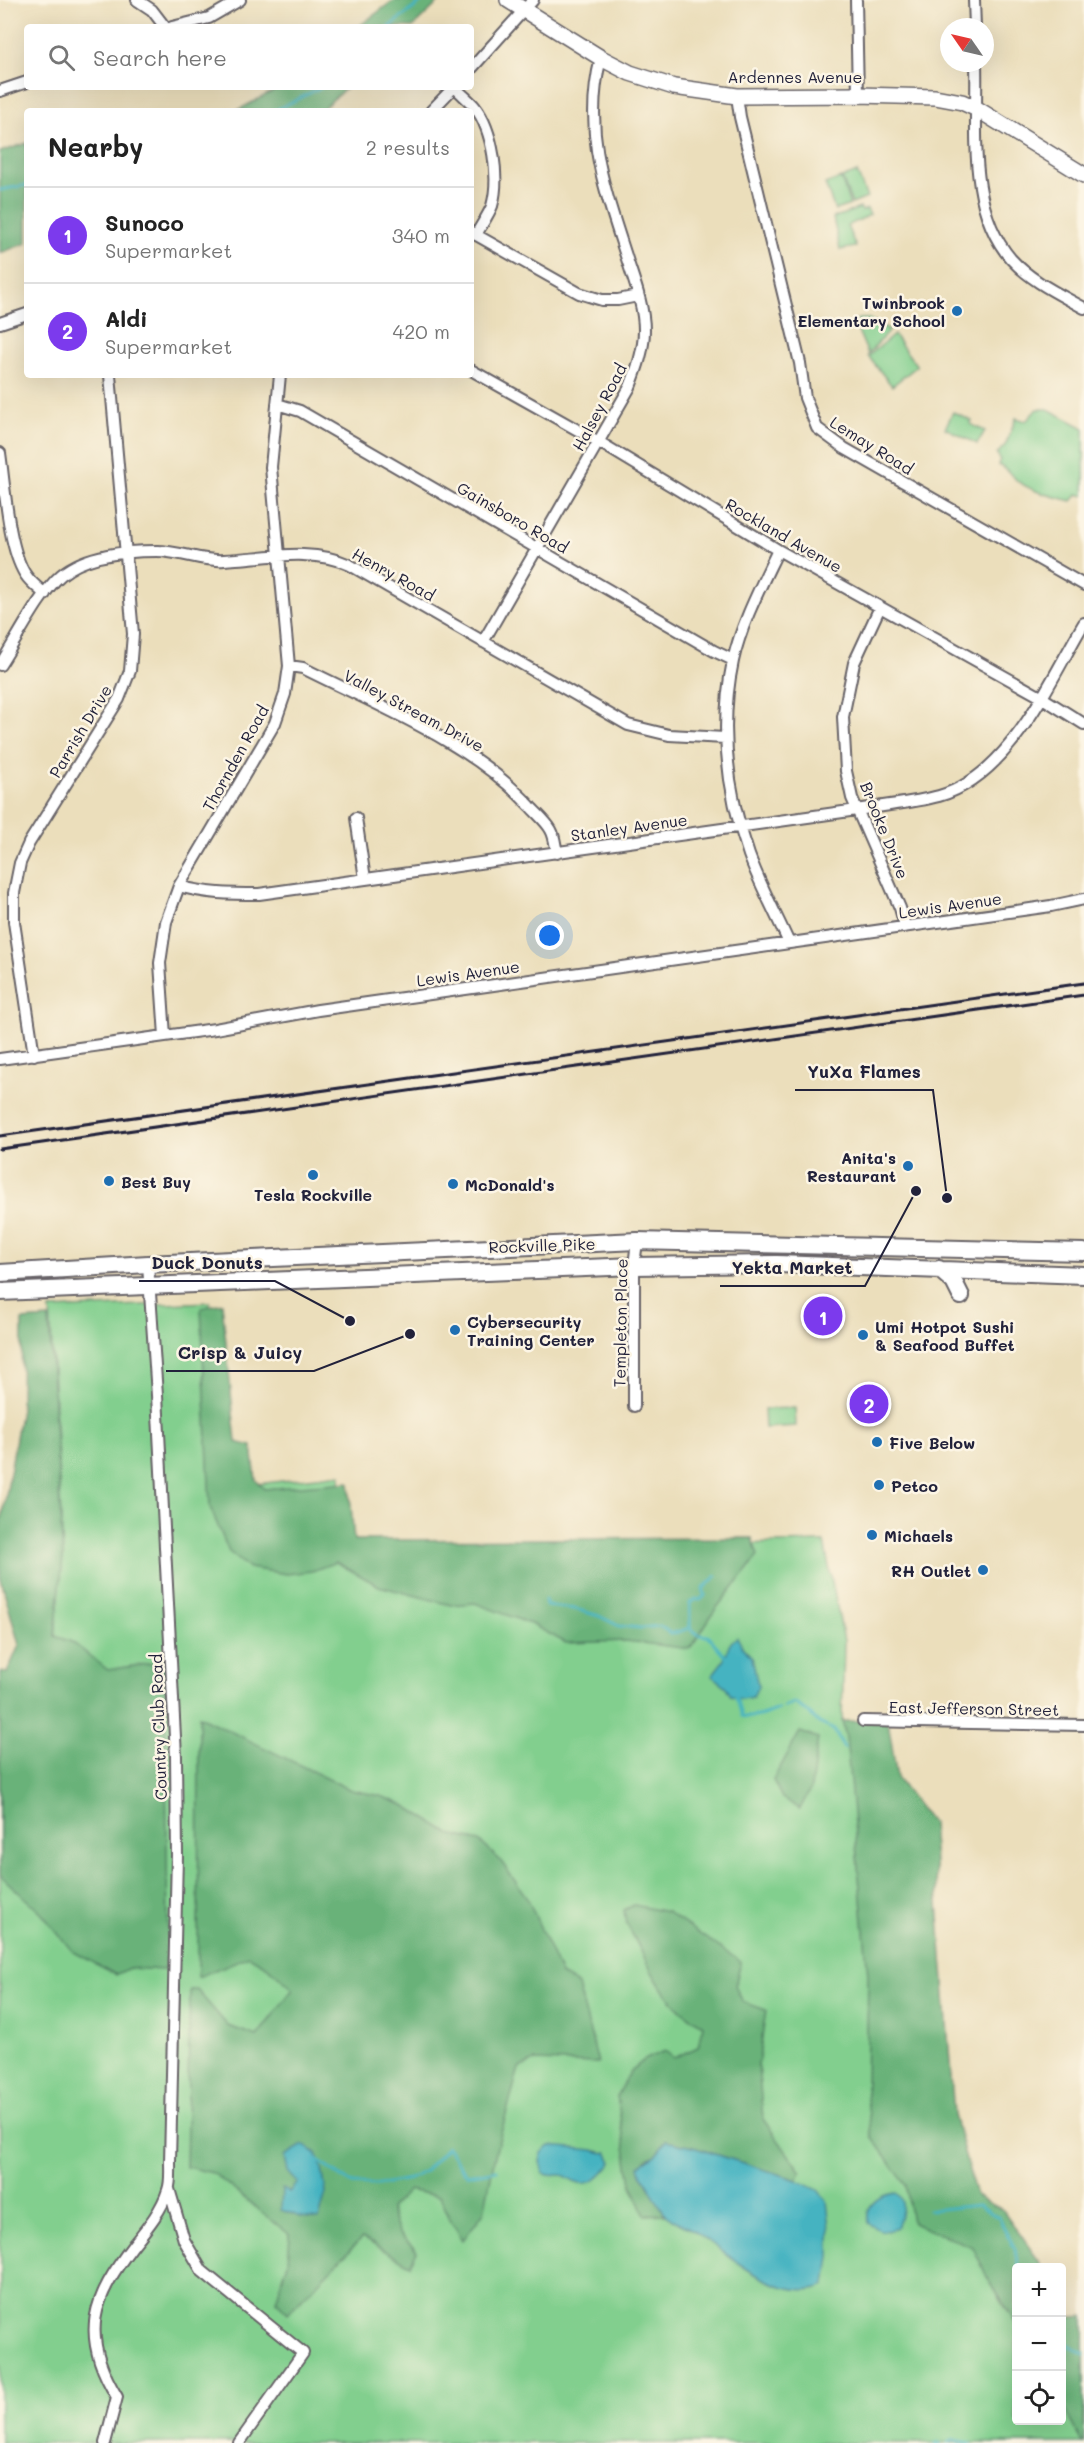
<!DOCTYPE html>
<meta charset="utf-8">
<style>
body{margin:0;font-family:Mali,sans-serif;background:#f2f2f2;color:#222}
.controls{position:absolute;right:18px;bottom:18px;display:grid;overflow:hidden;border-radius:6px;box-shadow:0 6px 24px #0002}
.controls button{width:54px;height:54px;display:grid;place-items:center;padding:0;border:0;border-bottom:2px solid #e0e0e0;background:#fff;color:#222;font:30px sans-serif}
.compass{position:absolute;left:940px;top:18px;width:54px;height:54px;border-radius:50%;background:#fff;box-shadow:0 6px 24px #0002;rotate:304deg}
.you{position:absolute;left:550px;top:936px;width:21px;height:21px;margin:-15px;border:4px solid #fff;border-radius:50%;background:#1a73e8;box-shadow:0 0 0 9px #1a73e833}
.badge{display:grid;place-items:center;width:39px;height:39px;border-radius:50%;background:#7c3aed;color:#fff;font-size:20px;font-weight:700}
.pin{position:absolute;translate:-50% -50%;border:3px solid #fff;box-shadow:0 2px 6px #0006}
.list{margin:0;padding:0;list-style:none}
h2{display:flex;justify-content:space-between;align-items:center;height:78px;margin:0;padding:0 24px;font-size:26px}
h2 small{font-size:20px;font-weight:400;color:#767676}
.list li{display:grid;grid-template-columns:39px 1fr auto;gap:18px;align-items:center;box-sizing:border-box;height:96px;padding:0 24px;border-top:2px solid #e0e0e0}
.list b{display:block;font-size:22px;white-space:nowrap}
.list p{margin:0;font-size:20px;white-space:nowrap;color:#767676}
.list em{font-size:20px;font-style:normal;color:#767676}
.icon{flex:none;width:33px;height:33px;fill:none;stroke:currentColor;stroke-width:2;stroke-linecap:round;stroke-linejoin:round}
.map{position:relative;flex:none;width:1084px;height:2443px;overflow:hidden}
.search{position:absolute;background:#fff;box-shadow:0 6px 24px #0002;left:24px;top:24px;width:450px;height:66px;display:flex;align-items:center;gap:15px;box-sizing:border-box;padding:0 21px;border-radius:6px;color:#767676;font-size:22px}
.panel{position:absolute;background:#fff;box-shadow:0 6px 24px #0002;left:24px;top:108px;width:450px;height:270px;border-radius:6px}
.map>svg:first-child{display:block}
</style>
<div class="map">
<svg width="1084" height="2443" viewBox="0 0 1084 2443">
<rect width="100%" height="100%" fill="#fcf5e5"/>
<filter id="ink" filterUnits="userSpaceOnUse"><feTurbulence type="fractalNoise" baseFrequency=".0167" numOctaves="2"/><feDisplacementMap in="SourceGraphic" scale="12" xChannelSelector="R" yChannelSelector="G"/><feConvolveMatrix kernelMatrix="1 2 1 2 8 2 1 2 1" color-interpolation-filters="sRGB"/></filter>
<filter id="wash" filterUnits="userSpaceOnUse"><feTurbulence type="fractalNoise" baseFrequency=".008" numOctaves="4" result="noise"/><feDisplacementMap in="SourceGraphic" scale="24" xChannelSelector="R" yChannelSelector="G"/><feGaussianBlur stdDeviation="1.35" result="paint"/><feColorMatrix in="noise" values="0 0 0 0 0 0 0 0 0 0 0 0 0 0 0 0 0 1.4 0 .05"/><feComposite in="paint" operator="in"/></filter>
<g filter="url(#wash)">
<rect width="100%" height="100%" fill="#ebdebb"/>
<path fill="#82cf8e" stroke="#527864" stroke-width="1.5" d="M857 172 867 198 852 204 842 178Z
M841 178 850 205 835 210 825 184Z
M860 208 862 211 867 209 870 215 847 226 856 247 840 250 833 218Z
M858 319H869L890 330 868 354 855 324Z
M894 335 917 366 892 386 868 356Z
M1037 409H1048L1084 428V496L1078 494 1072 501C1052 496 1029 492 1013 477 1007 471 1007 468 998 465L1000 459 997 454 1006 444 1016 418 1026 421Z
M953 412 972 421 970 424 985 431 977 444 945 428Z
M210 1302 230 1449 240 1486 341 1474 333 1544 474 1550 824 1542 844 1641 842 1721 987 2277 1016 2324V2420H1062V2397L1084 2443H0V1746L55 1636 63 1556 50 1309Z
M795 1408 796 1426 765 1428 764 1409Z"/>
<path fill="#69b279" stroke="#466a5a" stroke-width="1.5" d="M394 0H441L413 27H358Z
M281 87H347L320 111H236Z
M27 143V243L0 253V152Z
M222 1303 236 1442 252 1446 256 1480 264 1489 349 1482 354 1540 752 1538 758 1556 715 1610 690 1649 626 1641 566 1643 533 1625 475 1603 451 1605 379 1586 336 1562 312 1571 287 1574 249 1568 229 1552 210 1507 201 1308Z
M49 1318 63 1557 55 1636 72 1642 108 1670 165 1661 168 1950 164 1970 129 1968 116 1975 72 1951 41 1913 0 1875V1672L7 1673 19 1645 0 1576V1530L21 1409 22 1320Z
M199 1716 351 1790 381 1796 406 1806 450 1834 479 1841 500 1860 528 1899 561 1975 578 1985 598 2063 535 2061 519 2068 496 2151 484 2212 463 2240 451 2221 440 2197 409 2190 390 2209 399 2233 417 2251 410 2265 362 2238 288 2313 276 2301 288 2262 290 2235 213 2173 186 2167 190 1990H197L228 2026 257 2036 293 1989 268 1967 249 1956 198 1977Z
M842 1721H888L897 1778 932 1823 954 2115 976 2196 1003 2210 1039 2261 1041 2267 1016 2268V2324L987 2277 973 2247 912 2223 906 2185 871 2136 866 2088 868 1975 846 1737Z
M800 1732 818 1738 811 1788 800 1809 782 1798 773 1780Z
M634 1905 667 1912 741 1962 735 1986 743 2002 766 2010 758 2065 763 2119 801 2172 797 2180 696 2148 666 2141 655 2155 646 2160 641 2173 665 2214 645 2215 631 2184 617 2097 630 2072 644 2060 665 2051 674 2058 698 2047 703 2025C659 2002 650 1964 626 1923L624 1910Z
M1084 2316V2443H1082L1062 2405V2318Z"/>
<path fill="#45b3c1" stroke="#346a7e" stroke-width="1.5" d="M737 1637 743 1648 752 1657 758 1686 753 1697 741 1699 731 1696 726 1687 712 1676C716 1669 721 1665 724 1659 729 1649 727 1644 737 1637Z
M666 2141 696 2148 797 2180 818 2190 827 2201 830 2229V2256L826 2285C780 2305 731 2256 696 2232 687 2226 671 2221 665 2213 655 2201 650 2185 641 2173L639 2166 655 2155Z
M303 2145 316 2153 322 2169 326 2192 319 2219 301 2217 281 2210 282 2189 289 2192 298 2183 288 2172 285 2156Z
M550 2146 593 2150 604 2153 607 2152 612 2162C602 2174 592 2189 574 2181 569 2179 566 2175 561 2175 553 2175 550 2177 543 2173L540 2161 542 2153Z
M896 2193C908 2202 900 2216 897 2228 886 2233 878 2231 868 2223 865 2204 879 2195 896 2193Z"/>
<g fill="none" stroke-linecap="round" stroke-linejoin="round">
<path stroke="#45b3c1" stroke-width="3" d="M389 27 424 0
M274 111 322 87
M0 190 27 185
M716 1576 703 1589 705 1595 700 1600 695 1599 690 1603V1628L699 1635 708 1636 727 1658
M545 1600 546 1606 575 1609 599 1616 619 1626 641 1628 660 1626 671 1634 690 1628
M735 1693 742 1716C755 1719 766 1714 778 1709
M784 1707 794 1703 809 1713 819 1723 834 1730 844 1748
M318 2161 353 2184 377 2185 410 2179 425 2171 447 2147 467 2175 497 2170
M929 2210 979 2205 999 2218 1015 2249 1018 2268
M1062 2341 1084 2354
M936 2443H940
M948 2443 954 2440 971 2443"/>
</g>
</g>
<g filter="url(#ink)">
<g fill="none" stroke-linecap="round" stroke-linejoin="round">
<g stroke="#686468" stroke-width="14">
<path id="street" d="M137 0 152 10 165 27
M856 0 858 95
M974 0 975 27
M172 27 209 18 240 0
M976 63C978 127 966 207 1011 259 1031 281 1059 294 1084 308
M471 69 533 0
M455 87C461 94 469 100 475 107 493 131 500 178 492 206 488 216 481 225 476 235
M0 91 27 82
M737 96 740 117 800 363 805 398 817 428 844 448 1084 585
M431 111 454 87
M471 232 579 293 602 300H618L638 296
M0 323 27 314
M471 370 599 442 778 550 1041 697 1084 724
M277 404 300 411 714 651 733 660
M0 453C5 487 8 547 25 574 30 582 38 588 45 594
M778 550C762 584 741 624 733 661 719 727 727 792 749 855 760 885 776 914 789 943
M880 607 854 663 843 717 846 771 852 798 900 908 905 926
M483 642 630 387C637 369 644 350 644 330 644 306 634 281 627 259 605 190 582 131 601 58
M0 665C17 639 39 594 61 575 86 554 126 551 157 551 180 551 202 562 224 560 266 558 311 547 350 565L628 725 669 735 725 738
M289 666 303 668C380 707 471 742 530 806 537 814 546 821 551 830 555 837 555 845 557 853
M356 818 365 879
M179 886C206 894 231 894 259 894L857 810C884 805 913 803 939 796 1010 776 1049 682 1084 623
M165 1036 160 963 166 922 179 886 275 723 285 694 289 666 271 467 280 375
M34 1055 14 922V893L20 863 29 843 119 699 130 671 133 634 110 375
M0 1059 215 1029 318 1010 1051 906 1084 899
M634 1406V1266L637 1241
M863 1721 1084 1725
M169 2189 184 2240 202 2271 303 2353 239 2443
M105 2443 117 2397C79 2335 92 2299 134 2244 147 2228 162 2210 168 2190 171 2182 170 2171 170 2162L177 1855 176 1756 157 1395 148 1264"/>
</g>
<g stroke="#686468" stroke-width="18">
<path id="secondary" d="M508 0 601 58 630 73 674 87 737 96 858 95 935 97 962 102 977 109 1084 175"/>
</g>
<g stroke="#686468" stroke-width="20">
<path id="primary" d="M939 1269 954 1282 961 1296
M0 1273 148 1264 637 1241 1084 1252
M0 1292 634 1266 777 1264 1084 1275"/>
</g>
<use href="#street" stroke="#fff" stroke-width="10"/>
<use href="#secondary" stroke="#fff" stroke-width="15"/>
<use href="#primary" stroke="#fff" stroke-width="16"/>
<path stroke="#22223b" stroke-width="3" d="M0 1136 1084 983
M0 1149 1084 995"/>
</g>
</g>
<g fill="#1f6fb2" stroke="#fcf5e5" stroke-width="2">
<circle cx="957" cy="311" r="6"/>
<circle cx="908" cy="1166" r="6"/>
<circle cx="313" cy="1175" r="6"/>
<circle cx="109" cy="1181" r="6"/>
<circle cx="453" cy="1184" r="6"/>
<circle cx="455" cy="1330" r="6"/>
<circle cx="863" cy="1335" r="6"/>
<circle cx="877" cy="1442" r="6"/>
<circle cx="879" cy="1485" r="6"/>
<circle cx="872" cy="1535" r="6"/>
<circle cx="983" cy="1570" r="6"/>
</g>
<g text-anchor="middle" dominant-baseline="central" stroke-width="5" stroke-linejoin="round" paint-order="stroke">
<g font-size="16" fill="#22223b" stroke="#fcf5e5">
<text x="795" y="76">Ardennes Avenue</text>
<text transform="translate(599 407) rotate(-62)">Halsey Road</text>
<text transform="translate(872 445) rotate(32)">Lemay Road</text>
<text transform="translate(513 517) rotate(30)">Gainsboro Road</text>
<text transform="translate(784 535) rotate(30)">Rockland Avenue</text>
<text transform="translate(394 574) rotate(29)">Henry Road</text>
<text transform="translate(414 710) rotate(28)">Valley Stream Drive</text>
<text transform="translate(80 731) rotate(-59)">Parrish Drive</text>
<text transform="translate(235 758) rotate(-61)">Thornden Road</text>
<text transform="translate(629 827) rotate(-8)">Stanley Avenue</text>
<text transform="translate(885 830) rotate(68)">Brooke Drive</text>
<text transform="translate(950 905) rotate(-8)">Lewis Avenue</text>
<text transform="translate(468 973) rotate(-8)">Lewis Avenue</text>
<text transform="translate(542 1245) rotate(-2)">Rockville Pike</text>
<text transform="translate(620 1323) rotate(-89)">Templeton Place</text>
<text transform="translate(974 1708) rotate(1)">East Jefferson Street</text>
<text transform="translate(158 1727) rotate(-92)">Country Club Road</text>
</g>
<g font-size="16" font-weight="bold" fill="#22223b" stroke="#fcf5e5" text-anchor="start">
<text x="945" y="302" text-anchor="end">Twinbrook<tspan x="945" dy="18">Elementary School</tspan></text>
<text x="896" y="1157" text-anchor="end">Anita's<tspan x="896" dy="18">Restaurant</tspan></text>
<text x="121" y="1181">Best Buy</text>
<text x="465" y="1184">McDonald's</text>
<text x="313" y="1194" text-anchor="middle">Tesla Rockville</text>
<text x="467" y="1321">Cybersecurity<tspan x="467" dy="18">Training Center</tspan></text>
<text x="875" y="1326">Umi Hotpot Sushi<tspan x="875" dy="18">&amp; Seafood Buffet</tspan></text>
<text x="889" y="1442">Five Below</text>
<text x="891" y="1485">Petco</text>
<text x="884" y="1535">Michaels</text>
<text x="971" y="1570" text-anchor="end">RH Outlet</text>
</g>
</g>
<path fill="none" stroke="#22223b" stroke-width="2" d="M947 1198L933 1090H795M350 1321L275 1281H139M916 1191L865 1286H720M410 1334L314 1371H166"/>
<g fill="#22223b" stroke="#fcf5e5" stroke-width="2">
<circle cx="947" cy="1198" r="6"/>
<circle cx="350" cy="1321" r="6"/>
<circle cx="916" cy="1191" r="6"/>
<circle cx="410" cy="1334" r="6"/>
</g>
<g font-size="18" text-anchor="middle" font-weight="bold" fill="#22223b" stroke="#fcf5e5" stroke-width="5" stroke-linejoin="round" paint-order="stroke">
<text x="864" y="1078">YuXa Flames</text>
<text x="207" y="1269">Duck Donuts</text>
<text x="792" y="1274">Yekta Market</text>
<text x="240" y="1359">Crisp &amp; Juicy</text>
</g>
</svg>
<div class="controls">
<button>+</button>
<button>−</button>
<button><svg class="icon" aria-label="locate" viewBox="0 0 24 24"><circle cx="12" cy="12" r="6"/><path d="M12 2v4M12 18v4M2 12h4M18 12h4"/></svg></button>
</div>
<svg class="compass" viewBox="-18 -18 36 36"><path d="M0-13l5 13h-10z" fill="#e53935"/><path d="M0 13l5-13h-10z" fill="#767676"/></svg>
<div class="you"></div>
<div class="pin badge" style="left:823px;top:1316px">1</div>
<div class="pin badge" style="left:869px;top:1404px">2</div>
<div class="search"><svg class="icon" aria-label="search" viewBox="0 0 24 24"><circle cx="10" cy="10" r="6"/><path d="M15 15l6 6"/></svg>Search here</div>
<section class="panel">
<h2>Nearby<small>2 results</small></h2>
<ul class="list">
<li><span class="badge">1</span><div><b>Sunoco</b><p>Supermarket</p></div><em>340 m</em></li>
<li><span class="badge">2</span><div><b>Aldi</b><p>Supermarket</p></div><em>420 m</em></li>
</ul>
</section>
</div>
